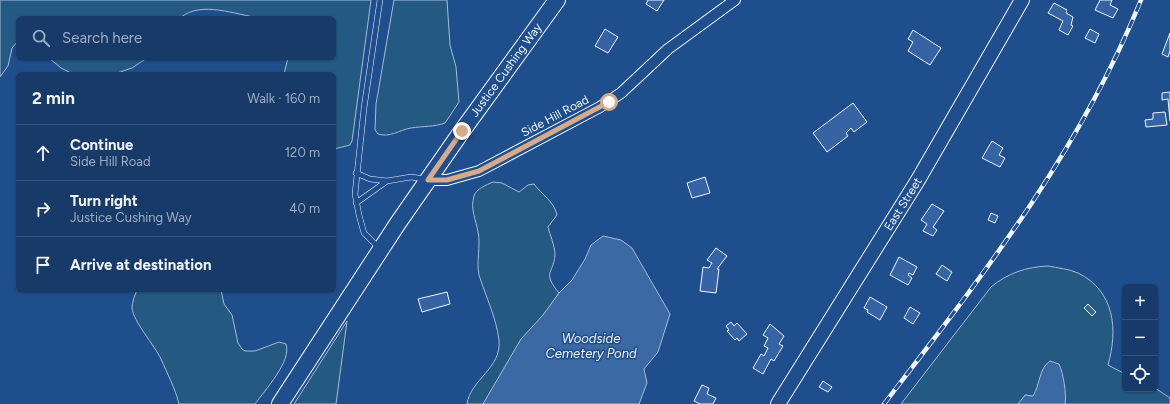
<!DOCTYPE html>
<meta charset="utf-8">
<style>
body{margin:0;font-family:Figtree,sans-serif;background:#20416f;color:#f1f3f6}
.controls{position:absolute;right:12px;bottom:12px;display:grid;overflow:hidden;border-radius:6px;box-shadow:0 1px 3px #0004}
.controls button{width:36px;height:36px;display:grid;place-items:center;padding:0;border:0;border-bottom:1px solid #36547d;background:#173a69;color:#f1f3f6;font:20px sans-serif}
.stop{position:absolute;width:12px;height:12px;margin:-9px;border:3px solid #d6ab8b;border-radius:50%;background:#fff}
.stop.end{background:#d6ab8b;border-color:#fff;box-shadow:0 1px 4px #0008}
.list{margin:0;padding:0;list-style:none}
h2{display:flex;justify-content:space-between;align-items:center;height:52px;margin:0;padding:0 16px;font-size:17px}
h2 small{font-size:13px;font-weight:400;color:#9eadc0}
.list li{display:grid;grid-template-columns:26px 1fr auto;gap:12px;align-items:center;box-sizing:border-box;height:56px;padding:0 16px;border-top:1px solid #36547d}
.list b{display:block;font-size:15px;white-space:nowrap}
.list p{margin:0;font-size:13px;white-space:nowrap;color:#9eadc0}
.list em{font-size:13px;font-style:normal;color:#9eadc0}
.icon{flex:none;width:22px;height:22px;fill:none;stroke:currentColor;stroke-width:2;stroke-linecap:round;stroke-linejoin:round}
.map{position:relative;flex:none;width:1170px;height:404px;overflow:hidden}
.search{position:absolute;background:#173a69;box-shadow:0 1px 3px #0004;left:16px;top:16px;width:320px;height:44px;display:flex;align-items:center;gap:10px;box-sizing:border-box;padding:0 14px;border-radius:6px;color:#9eadc0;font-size:15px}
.panel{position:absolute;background:#173a69;box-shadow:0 1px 3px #0004;left:16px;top:72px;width:320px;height:220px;border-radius:6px}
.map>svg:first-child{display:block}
</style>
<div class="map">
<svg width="1170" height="404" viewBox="0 0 1170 404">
<rect width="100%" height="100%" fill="#1f4e8c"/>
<path fill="#245a82" stroke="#a8bbd7" d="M0 0H371L352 141 350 145 334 149V74H284L288 58H334V18C312 18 281 21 260 18 236 15 201 0 180 18H18V41L12 48 8 66 0 77Z
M394 0H447L450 45 456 67 459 102 445 123C434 127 423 126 411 128 399 130 390 138 378 134L375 130 376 104Z
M49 58H147L132 68 114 74H73L61 68Z
M493 182 502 183 519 192 528 185 534 184C542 195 554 201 557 215L548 227C550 235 555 246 555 255 553 275 542 272 559 293L483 404H467C470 380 502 368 499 340 496 317 486 297 479 275 476 262 481 246 478 232 476 220 470 209 474 196 476 189 486 185 493 182Z
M1048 266C1058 268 1069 269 1078 273 1115 291 1118 330 1108 365L1125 374V389L1155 388 1170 398V404H901L991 287C1008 273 1026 267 1048 266Z
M137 290H221L224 304 232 315 238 343 242 349 245 351H255L279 342 286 344C292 361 265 390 255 404H179C175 388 167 373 161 359 155 346 133 321 132 308 132 302 135 295 137 290Z
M347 321 336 404H294Z"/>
<path fill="#3b69a3" stroke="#a8bbd7" d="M603 236 621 240 632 248 670 314 658 352 644 369 647 383 639 404H483L521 339 543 315 559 293 572 280 585 259 591 245Z
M1050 361 1059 364C1063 372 1067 395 1065 404H1018L1025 395 1033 396C1040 385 1039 368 1050 361Z"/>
<path fill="#3563a3" stroke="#f2f6ff" d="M648 0H664L657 11 646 4Z
M1100 0H1112L1110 5 1118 9 1113 18 1095 10Z
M1054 3 1067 10 1066 13 1073 17 1071 25 1073 26 1068 35 1059 30 1063 21 1048 13Z
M605 29 618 37 608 53 595 46Z
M1090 29 1099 34 1095 43 1085 38Z
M913 30 941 48 930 65 908 51 913 42 908 39Z
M1170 33V51L1168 57 1162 54Z
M1170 92V121L1168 99 1162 100V93Z
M853 103 867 122 854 132 851 128 846 133 848 136 827 152 813 133Z
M1165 112 1167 125 1146 127 1145 120 1153 119V113Z
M992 141 1003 148 999 155 1005 158 1000 167 982 158Z
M705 177 710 193 692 198 687 183Z
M932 204 944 211 933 227 937 230 933 236 923 231 927 224 921 220Z
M991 213 998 216 995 223 988 220Z
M716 248 727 256 717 269H719L716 293 700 291 703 267 709 268 712 263 707 260Z
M899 257 917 267 913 275 909 273 908 275 912 278 908 285 890 275Z
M942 265 952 272 947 281 936 274Z
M447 292 450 304 422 312 418 299Z
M870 297 887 307 880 320 867 312 868 310 864 308Z
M1088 304 1096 312 1092 316 1084 308Z
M910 307 920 313 913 324 904 318Z
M731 322 734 326 737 323 747 334 739 341 737 338 735 340 727 331 729 330 726 326Z
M770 324 784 336 779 344 783 346 774 361 771 359 763 374 753 368 761 354 764 356 768 348 764 346 768 338 763 335Z
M823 381 832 387 828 392 819 387Z
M702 385 709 388 707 394 716 398 713 404H700L694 401Z"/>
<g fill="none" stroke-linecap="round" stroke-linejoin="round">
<g stroke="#f2f6ff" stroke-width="6">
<path id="lane" d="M356 173 370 179 387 181 411 177 425 179
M356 203 387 181
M379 248 364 233 359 215 355 194 364 108 380 0"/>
</g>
<g stroke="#f2f6ff" stroke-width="12">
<path id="street" d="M428 180H447L479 171 600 107 621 93 668 49 735 0"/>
</g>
<g stroke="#f2f6ff" stroke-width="16">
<path id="secondary" d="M778 404 918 180 1022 0"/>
</g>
<g stroke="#f2f6ff" stroke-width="18">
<path id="primary" d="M280 404 398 223 462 131 557 0"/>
</g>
<use href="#lane" stroke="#1f4e8c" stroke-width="5"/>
<use href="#street" stroke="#1f4e8c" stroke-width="10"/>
<use href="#secondary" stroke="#1f4e8c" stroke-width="14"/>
<use href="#primary" stroke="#1f4e8c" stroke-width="16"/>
<g stroke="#f2f6ff" stroke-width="4.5">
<path id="rail" d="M884 404C983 275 1079 153 1141 0"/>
</g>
<use href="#rail" stroke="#1f4e8c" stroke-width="3" stroke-dasharray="9" stroke-linecap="butt"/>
</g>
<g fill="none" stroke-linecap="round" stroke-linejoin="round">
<path stroke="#d6ab8b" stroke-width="5" d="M462 131 428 180H447L479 171 609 102"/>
</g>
<g text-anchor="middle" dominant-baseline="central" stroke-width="3" stroke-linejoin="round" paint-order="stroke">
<g font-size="12" fill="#f2f6ff" stroke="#1f4e8c">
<text transform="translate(506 70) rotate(-54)">Justice Cushing Way</text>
<text transform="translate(555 116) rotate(-28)">Side Hill Road</text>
<text transform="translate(903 204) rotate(-58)">East Street</text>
</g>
<g font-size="13" font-style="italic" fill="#f2f6ff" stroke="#1f4e8c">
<text x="591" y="338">Woodside<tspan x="591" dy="15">Cemetery Pond</tspan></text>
</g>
</g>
</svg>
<div class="controls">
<button>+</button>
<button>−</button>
<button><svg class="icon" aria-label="locate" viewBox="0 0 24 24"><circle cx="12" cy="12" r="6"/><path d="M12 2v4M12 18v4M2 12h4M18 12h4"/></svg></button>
</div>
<div class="stop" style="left:609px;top:102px"></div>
<div class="stop end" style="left:462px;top:131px"></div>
<div class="search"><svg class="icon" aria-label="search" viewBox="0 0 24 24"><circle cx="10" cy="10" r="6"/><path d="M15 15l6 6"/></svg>Search here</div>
<section class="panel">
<h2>2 min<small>Walk · 160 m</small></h2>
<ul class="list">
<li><svg class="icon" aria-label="ahead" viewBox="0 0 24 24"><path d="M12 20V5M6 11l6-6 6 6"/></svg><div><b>Continue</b><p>Side Hill Road</p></div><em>120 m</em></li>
<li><svg class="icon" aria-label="right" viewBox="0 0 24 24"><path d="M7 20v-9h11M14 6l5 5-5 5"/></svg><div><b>Turn right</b><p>Justice Cushing Way</p></div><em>40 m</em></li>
<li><svg class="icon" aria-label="arrive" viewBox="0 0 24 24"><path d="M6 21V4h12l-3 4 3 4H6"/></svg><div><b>Arrive at destination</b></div></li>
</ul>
</section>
</div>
